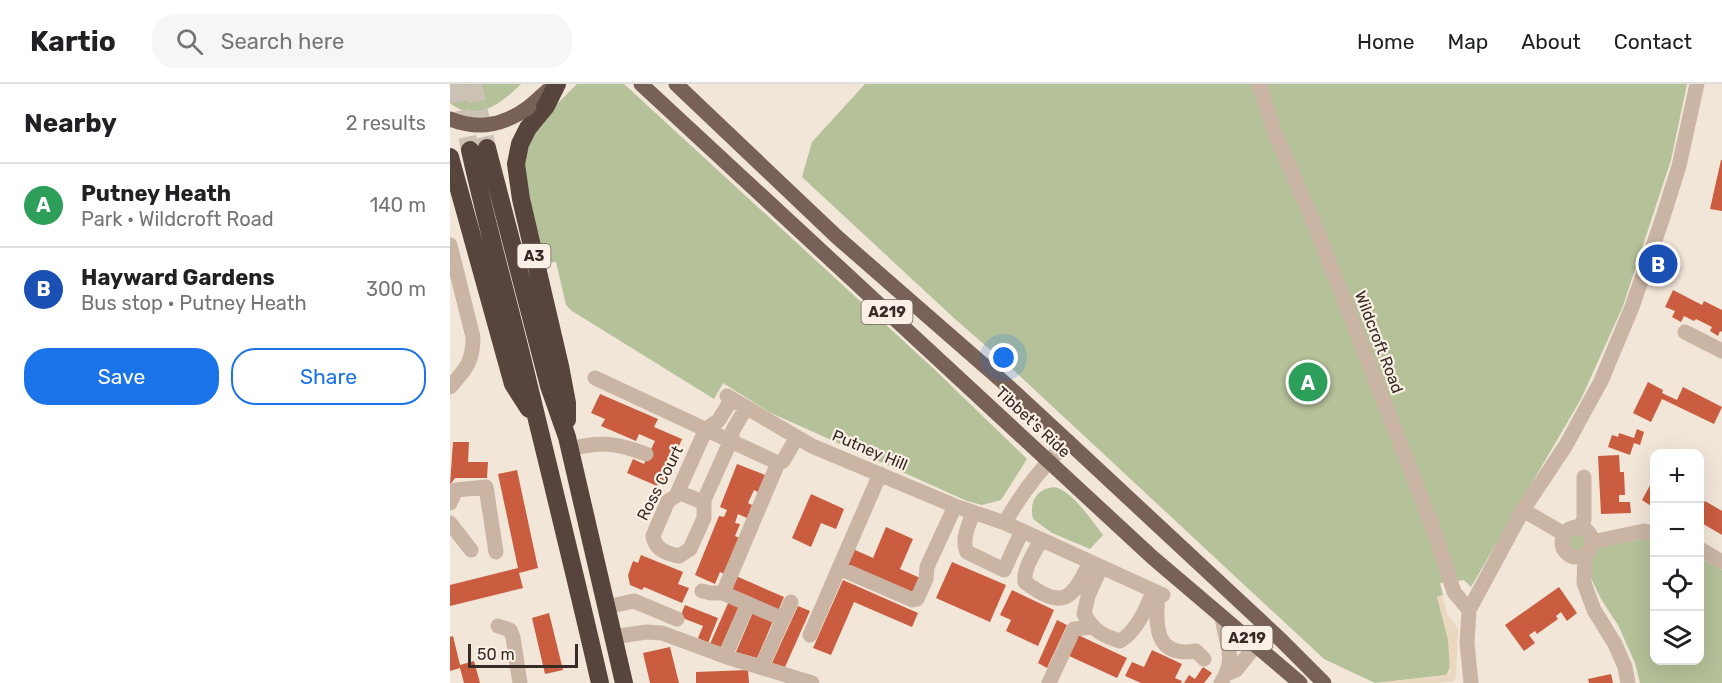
<!DOCTYPE html>
<meta charset="utf-8">
<style>
body{margin:0;font-family:Rubik,sans-serif;background:#f6f6f6;color:#202124}
.controls{position:absolute;right:18px;bottom:18px;display:grid;overflow:hidden;border-radius:12px;box-shadow:0 6px 24px #0002}
.controls button{width:54px;height:54px;display:grid;place-items:center;padding:0;border:0;border-bottom:2px solid #e0e0e0;background:#fff;color:#202124;font:30px sans-serif}
.scale{position:absolute;left:18px;bottom:15px;width:110px;box-sizing:border-box;padding-left:6px;border:3px solid #362b26;border-top:0;font-size:16px;line-height:21px;white-space:nowrap;color:#362b26;-webkit-text-stroke:4px #faf0e5;paint-order:stroke}
.you{position:absolute;left:554px;top:274px;width:21px;height:21px;margin:-15px;border:4px solid #fff;border-radius:50%;background:#1a73e8;box-shadow:0 0 0 9px #1a73e833}
.badge{display:grid;place-items:center;width:39px;height:39px;border-radius:50%;background:#1a73e8;color:#fff;font-size:20px;font-weight:700}
.pin{position:absolute;translate:-50% -50%;border:3px solid #fff;box-shadow:0 2px 6px #0006}
.list{margin:0;padding:0;list-style:none}
h2{display:flex;justify-content:space-between;align-items:center;height:78px;margin:0;padding:0 24px;font-size:26px}
h2 small{font-size:20px;font-weight:400;color:#757577}
.list li{display:grid;grid-template-columns:39px 1fr auto;gap:18px;align-items:center;box-sizing:border-box;height:84px;padding:0 24px;border-top:2px solid #e0e0e0}
.list b{display:block;font-size:22px;white-space:nowrap}
.list p{margin:0;font-size:20px;white-space:nowrap;color:#757577}
.list em{font-size:20px;font-style:normal;color:#757577}
.actions{display:flex;gap:12px;padding:18px 24px}
.actions a{flex:1;padding:14px 0;border:2px solid #1a73e8;border-radius:24px;text-align:center;font-size:21px;color:#1a73e8}
.actions .main{background:#1a73e8;color:#fff}
.icon{flex:none;width:33px;height:33px;fill:none;stroke:currentColor;stroke-width:2;stroke-linecap:round;stroke-linejoin:round}
.map{position:relative;flex:none;width:1272px;height:599px;overflow:hidden}
header{display:flex;align-items:center;gap:36px;box-sizing:border-box;height:84px;padding:0 30px;background:#fff;border-bottom:2px solid #e0e0e0}
header strong{font-size:28px}
nav{display:flex;gap:33px;margin-inline-start:auto;font-size:21px}
.search{width:420px;height:54px;background:#f6f6f6;display:flex;align-items:center;gap:15px;box-sizing:border-box;padding:0 21px;border-radius:24px;color:#757577;font-size:22px}
main{display:flex}
aside{flex:1;background:#fff}
.map>svg:first-child{display:block}
</style>
<header>
<strong>Kartio</strong>
<div class="search"><svg class="icon" aria-label="search" viewBox="0 0 24 24"><circle cx="10" cy="10" r="6"/><path d="M15 15l6 6"/></svg>Search here</div>
<nav><a>Home</a><a>Map</a><a>About</a><a>Contact</a></nav>
</header>
<main>
<aside>
<h2>Nearby<small>2 results</small></h2>
<ul class="list">
<li><span class="badge" style="background:#2e9e5b">A</span><div><b>Putney Heath</b><p>Park · Wildcroft Road</p></div><em>140 m</em></li>
<li><span class="badge" style="background:#1a4fb4">B</span><div><b>Hayward Gardens</b><p>Bus stop · Putney Heath</p></div><em>300 m</em></li>
</ul>
<div class="actions"><a class="main">Save</a><a>Share</a></div>
</aside>
<div class="map">
<svg width="1272" height="599" viewBox="0 0 1272 599">
<rect width="100%" height="100%" fill="#f2e6d9"/>
<path fill="#b5c199" d="M0 0H71C52 19 26 40 0 19Z
M127 0H174L484 285 577 375 551 416 532 421 517 417 321 329 273 299 264 315 122 227 116 221 106 178 94 179 81 132 72 75 91 36Z
M415 0H1237L1221 76 1173 222 1131 315 1021 503 1014 496 990 499 993 511 987 513C992 529 1008 579 996 591L925 599 874 575 559 282 505 235 352 93 362 58Z
M604 403C622 406 642 437 653 451L640 465 602 449 583 435C579 418 586 405 604 403Z
M1118 458a9 9 0 1 1 18 0a9 9 0 1 1-18 0Z
M1197 454 1204 456V576H1250V474L1272 486V599H1190L1185 579 1168 541 1151 515 1141 494 1142 472 1149 463Z"/>
<path fill="#ebd6bf" d="M993 511 997 530 1008 545 1006 594 1004 597 988 599H929L996 591 1000 588 998 556 987 513Z"/>
<path fill="#ca5d3f" d="M1271 76H1272V127L1260 125Z
M1223 206 1252 221 1254 217 1272 226V248L1270 247 1268 252 1260 247 1262 243 1246 235 1244 237 1234 232 1231 238 1222 233 1225 227 1215 223Z
M1198 298 1213 306 1212 309 1227 316 1233 303 1272 323 1264 340 1212 315 1201 338 1183 329Z
M150 310 208 335 204 343 232 355 213 400 209 398 207 402 177 389 183 375 194 380 205 357 189 350 186 357 151 342 155 335 141 329Z
M1187 345 1194 348 1190 361 1184 359 1180 371 1158 363 1162 351 1168 353 1169 349 1184 354Z
M3 358H19L18 378H38L37 394H5L0 401Z
M1169 371 1170 388H1174L1175 411H1169V418H1180L1181 429 1151 430 1148 372Z
M287 380 315 391 308 408 304 406 298 419 302 421 297 434 288 430 285 439 290 440 285 452 292 455 277 491 270 488 265 500 245 491 269 432 274 433 277 426 270 423Z
M67 386 88 484 69 489 73 504 0 522V501L68 484 48 390Z
M1204 394V424L1192 416Z
M361 410 394 425 386 445 371 439 361 463 342 454Z
M1255 417 1272 427V451L1250 438V425Z
M436 443 463 455 450 485 470 494 463 510 396 481 403 465 423 474Z
M191 471 233 488 228 500 239 504 232 519 194 503 192 506 180 501 178 491 183 477 188 479Z
M502 478 556 501 540 538 486 514Z
M286 492 334 513 328 527 280 506Z
M393 496 468 529 462 543 404 518 381 571 363 564Z
M1109 503 1127 529 1117 537 1111 528 1106 532 1108 535 1087 550 1085 547 1079 551 1085 559 1074 567 1055 541Z
M562 506 604 526 588 562 556 547 561 536 550 531Z
M279 517 289 522 271 563 260 560Z
M235 521 268 534 258 559 248 554 253 542 230 533Z
M348 522 360 527 335 583 322 579Z
M303 528 323 537 307 574 286 568Z
M99 529 113 586 95 590 82 534Z
M607 536 617 541 597 584 588 579Z
M626 550 677 574 667 594 617 571Z
M3 552 10 581 24 577 30 599H14L10 584 0 587V553Z
M220 563 229 599H200L193 569Z
M702 566 732 580 725 594 732 597 731 599H691L675 592 682 578 694 583Z
M753 583 762 589 754 599H734L739 591 745 595Z
M298 586 299 599H246V588Z
M1161 590 1163 599H1139L1138 595Z"/>
<g fill="none" stroke-linecap="round" stroke-linejoin="round">
<path stroke="#ccc1b5" stroke-width="18" stroke-dasharray="18 9" stroke-linecap="butt" d="M6 0 20 66
M23 0 37 64"/>
<path stroke="#cab5a5" stroke-width="15" d="M809 0 825 49 866 144 982 441 1004 508 1019 526
M0 161 23 253C23 278 16 285 0 303
M1235 248 1272 267
M145 294 328 379
M277 312 362 362 505 422 555 439 713 511
M282 315 268 337 256 345 226 412 218 417 203 452C205 465 217 470 229 472L240 465 254 434V416L281 356 283 346 296 324
M120 365C149 357 167 359 196 370
M230 404 233 410 250 417 254 416
M0 419 6 406 36 403 46 468
M1073 426 1114 450
M523 429C519 441 511 455 517 468L554 486 572 447
M0 439 21 466
M555 439C572 407 593 383 618 357
M1112 458a15 15 0 1 1 30 0a15 15 0 1 1-30 0Z
M1128 444 1134 436V393
M591 456C585 468 573 484 575 498 613 527 623 515 640 478
M1142 458 1194 447 1204 449
M1250 465 1272 478
M1135 471 1134 499 1144 526 1165 560 1175 583 1178 599
M651 483 638 512 634 530C644 547 651 551 670 557 686 548 696 525 703 508
M389 484 463 516 467 515 476 495 477 483 505 422
M252 507 261 509H273
M708 509C705 540 704 574 746 567L754 575
M156 523 184 517 227 535
M333 535 273 509 328 379 333 377 347 353
M48 542 60 546 63 553 70 599
M360 551 430 390
M163 553 196 548 212 549 277 573 362 599
M279 563 298 520
M315 575 341 518
M776 590 786 586 806 561
M599 599 624 545 642 543
M771 599C788 573 775 559 772 533
M1021 599 1017 559 1019 526 1073 426 1116 361 1151 297 1182 223 1213 133 1229 82 1247 0"/>
<path stroke="#786157" stroke-width="15" d="M191 0 702 473 850 599
M226 0 387 153 560 304 626 365 831 556 874 599
M79 23 105 0"/>
<path stroke="#57443d" stroke-width="18" d="M107 0 96 22 78 44 70 60 66 80 71 115 110 282 117 319V336
M37 64 99 302 117 353 174 599
M20 66C36 139 57 212 75 286 100 390 126 494 150 599
M0 73 63 300 79 325"/>
<path stroke="#786157" stroke-width="15" d="M0 35C29 47 54 41 79 23"/>
</g>
<g text-anchor="middle" dominant-baseline="central" stroke-width="4.5" stroke-linejoin="round" paint-order="stroke">
<g fill="#faf0e5" stroke="#71665f" stroke-width="1.5">
<rect x="67.5" y="160" width="33" height="24" rx="4.5"/>
<rect x="411.5" y="216" width="51" height="24" rx="4.5"/>
<rect x="771.5" y="542" width="51" height="24" rx="4.5"/>
</g>
<g font-size="15" font-weight="bold" fill="#362b26">
<text x="84" y="172">A3</text>
<text x="437" y="228">A219</text>
<text x="797" y="554">A219</text>
</g>
<g font-size="16" fill="#362b26" stroke="#faf0e5">
<text transform="translate(929 258) rotate(69)">Wildcroft Road</text>
<text transform="translate(583 338) rotate(43)">Tibbet's Ride</text>
<text transform="translate(420 366) rotate(23)">Putney Hill</text>
<text transform="translate(210 399) rotate(-63)">Ross Court</text>
</g>
</g>
</svg>
<div class="controls">
<button>+</button>
<button>−</button>
<button><svg class="icon" aria-label="locate" viewBox="0 0 24 24"><circle cx="12" cy="12" r="6"/><path d="M12 2v4M12 18v4M2 12h4M18 12h4"/></svg></button>
<button><svg class="icon" aria-label="layers" viewBox="0 0 24 24"><path d="M12 4l9 5-9 5-9-5zM3 14l9 5 9-5"/></svg></button>
</div>
<div class="scale">50 m</div>
<div class="you"></div>
<div class="pin badge" style="left:858px;top:298px;background:#2e9e5b">A</div>
<div class="pin badge" style="left:1208px;top:180px;background:#1a4fb4">B</div>
</div>
</main>
